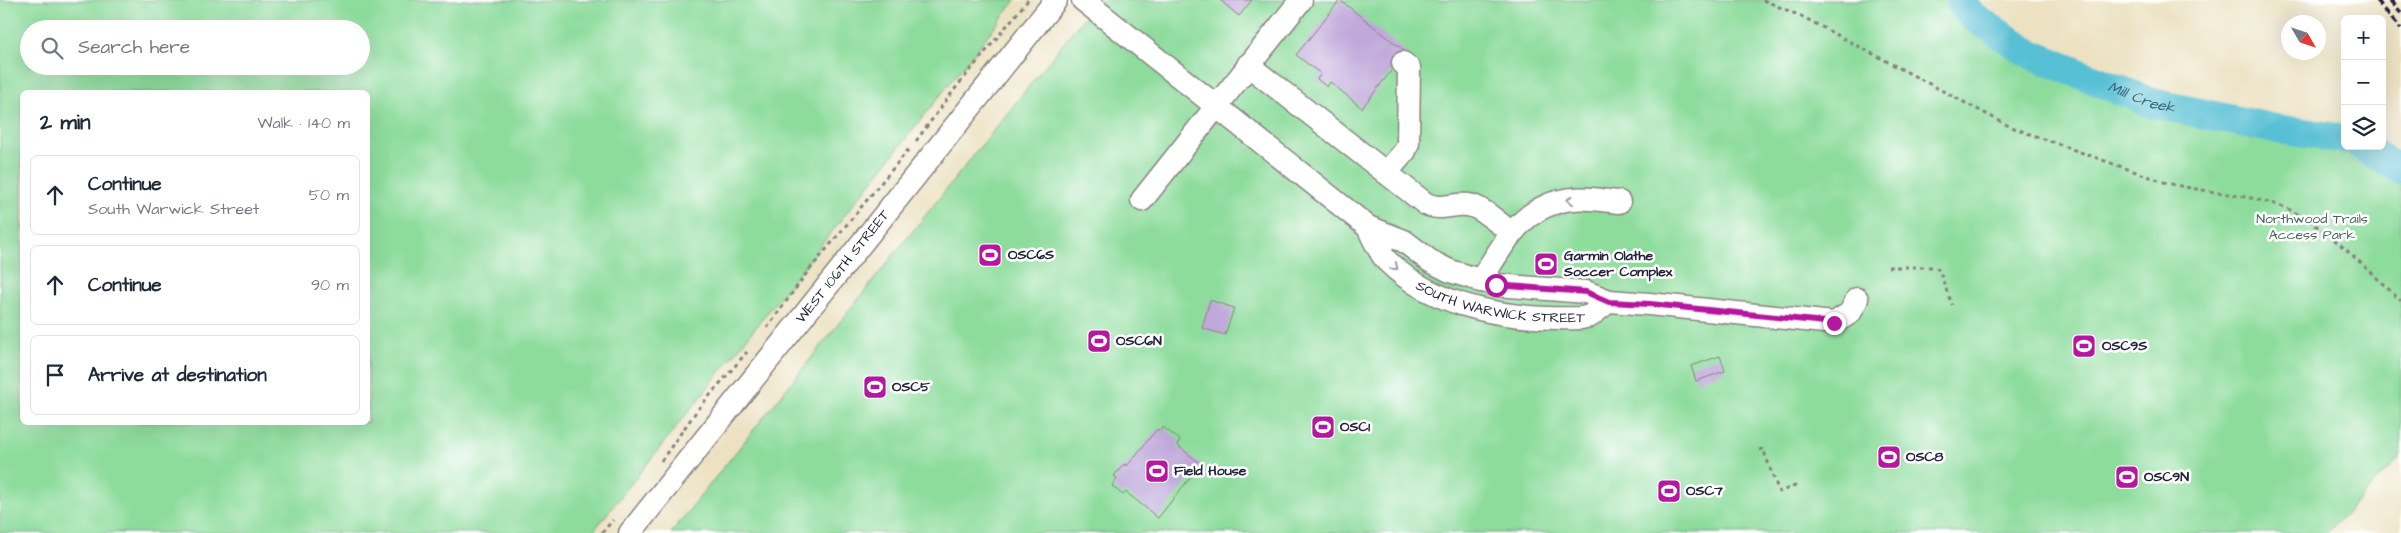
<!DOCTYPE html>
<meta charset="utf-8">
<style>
body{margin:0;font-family:"Architects Daughter",sans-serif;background:#f6f6f7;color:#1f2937}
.controls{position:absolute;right:15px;top:15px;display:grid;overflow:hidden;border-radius:8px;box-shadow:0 5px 20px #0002}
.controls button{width:45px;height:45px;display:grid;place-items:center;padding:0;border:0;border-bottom:1px solid #e0e1e3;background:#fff;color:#1f2937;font:25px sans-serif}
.compass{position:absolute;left:2281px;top:15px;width:45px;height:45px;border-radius:50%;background:#fff;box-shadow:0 5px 20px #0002;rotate:129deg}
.stop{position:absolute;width:15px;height:15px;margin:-11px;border:4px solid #b5179e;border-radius:50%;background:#fff}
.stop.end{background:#b5179e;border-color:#fff;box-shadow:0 1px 5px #0008}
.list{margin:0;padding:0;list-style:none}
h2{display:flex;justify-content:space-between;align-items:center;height:65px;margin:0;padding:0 20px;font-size:21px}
h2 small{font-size:16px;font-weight:400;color:#747a83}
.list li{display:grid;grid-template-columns:32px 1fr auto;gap:15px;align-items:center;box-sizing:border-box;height:80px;margin:0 10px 10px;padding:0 10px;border:1px solid #e0e1e3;border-radius:8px}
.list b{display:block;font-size:19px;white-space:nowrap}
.list p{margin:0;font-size:16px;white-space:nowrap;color:#747a83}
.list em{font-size:16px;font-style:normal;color:#747a83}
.icon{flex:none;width:28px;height:28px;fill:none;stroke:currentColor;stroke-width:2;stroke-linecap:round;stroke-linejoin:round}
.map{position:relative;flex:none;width:2401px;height:533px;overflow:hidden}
.search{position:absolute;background:#fff;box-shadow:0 5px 20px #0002;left:20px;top:20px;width:350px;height:55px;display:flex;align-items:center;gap:12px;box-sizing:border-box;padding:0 18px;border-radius:28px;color:#747a83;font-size:19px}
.panel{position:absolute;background:#fff;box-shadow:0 5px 20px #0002;left:20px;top:90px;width:350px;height:335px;border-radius:8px}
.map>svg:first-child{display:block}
</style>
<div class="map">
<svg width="2401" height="533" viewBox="0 0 2401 533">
<rect width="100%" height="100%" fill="#fff"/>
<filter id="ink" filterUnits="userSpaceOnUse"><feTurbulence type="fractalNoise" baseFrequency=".02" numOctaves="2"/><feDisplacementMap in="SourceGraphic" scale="10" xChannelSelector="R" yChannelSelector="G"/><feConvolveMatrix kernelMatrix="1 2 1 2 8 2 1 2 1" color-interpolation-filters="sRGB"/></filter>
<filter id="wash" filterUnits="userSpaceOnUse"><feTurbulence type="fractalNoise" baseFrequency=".0096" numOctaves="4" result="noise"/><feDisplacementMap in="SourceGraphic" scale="20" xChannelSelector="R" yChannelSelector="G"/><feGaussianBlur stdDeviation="1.12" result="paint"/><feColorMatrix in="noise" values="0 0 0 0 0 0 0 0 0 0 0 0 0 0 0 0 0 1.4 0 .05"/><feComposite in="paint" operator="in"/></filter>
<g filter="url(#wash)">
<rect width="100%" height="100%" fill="#ece2c2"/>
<path fill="#8ddc9c" stroke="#587f6c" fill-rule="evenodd" d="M0 0H1016L592 533H0ZM29 29H361V66H29ZM22 92H368V422H22Z
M1098 0H1960L1972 16 2031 54 2152 103 2271 128 2345 139V146H2361L2401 170V456L2327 533H671Z"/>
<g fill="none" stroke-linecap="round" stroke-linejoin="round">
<g stroke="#58c0d4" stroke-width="30">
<path id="s1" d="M1960 0 1972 16 2031 54 2152 103 2271 128 2345 139"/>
<path d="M2361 146 2401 170"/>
</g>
</g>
<g id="blocks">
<path fill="#c0a8da" d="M1220 0H1252L1239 16Z
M1340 0 1406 52 1362 108 1330 82 1327 87 1317 79 1321 74 1296 55Z
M1210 300 1234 308 1225 335 1202 328Z
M1720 356 1725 371 1696 381 1691 366Z
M1163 427 1180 440 1177 445 1201 464 1158 518 1126 492 1123 495 1112 486 1117 478 1114 476 1124 464 1127 466 1157 429 1160 431Z"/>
</g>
</g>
<g filter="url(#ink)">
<use href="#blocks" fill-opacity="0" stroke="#87827e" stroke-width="1"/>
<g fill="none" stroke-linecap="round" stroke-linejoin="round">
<g stroke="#87827e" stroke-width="25">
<g id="minor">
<path d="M1083 0 1368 227 1404 241 1430 261 1450 271 1496 285 1586 292 1609 301 1649 304 1834 323 1850 313 1857 299"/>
<path d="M1248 65 1426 204C1441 211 1453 203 1468 205 1483 207 1500 225 1512 233"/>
<path d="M1386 173 1405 151 1408 143 1409 68 1403 63"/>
<path d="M1142 200 1301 0"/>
<path id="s2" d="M1368 227C1373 238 1379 252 1387 261 1436 310 1515 320 1581 318L1590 316 1609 301"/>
<path d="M1480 281C1505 243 1522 204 1573 199 1588 197 1604 201 1619 202"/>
<path id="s3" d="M630 533 1056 0"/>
</g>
</g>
<path stroke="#87827e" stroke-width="3" stroke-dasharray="4 4" stroke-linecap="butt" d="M1763 0 1803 17 2009 126 2027 133 2164 182C2203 193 2245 193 2283 207 2321 221 2371 273 2401 301
M916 141 954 90 1028 0
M1888 267H1935L1939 270 1952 305
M767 328 806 274 909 149
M1759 450 1763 449 1779 492 1795 486 1797 489
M661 461 698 409 747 352
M602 533 613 520"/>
<use href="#minor" stroke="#fff" stroke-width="22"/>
<path stroke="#22223b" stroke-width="4" stroke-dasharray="8 4" stroke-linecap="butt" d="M2376 0 2401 29
M2390 0 2401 13"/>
</g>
<defs><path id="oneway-chevron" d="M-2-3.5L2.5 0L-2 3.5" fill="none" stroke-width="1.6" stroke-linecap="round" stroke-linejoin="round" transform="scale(1.25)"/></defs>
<g stroke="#9c9ca7">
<use href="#oneway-chevron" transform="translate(1570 200) rotate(174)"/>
<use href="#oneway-chevron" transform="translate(1395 267) rotate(39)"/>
</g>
</g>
<g fill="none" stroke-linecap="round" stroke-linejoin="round" filter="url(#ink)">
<path stroke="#b5179e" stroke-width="6" d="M1496 285 1586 292 1609 302 1650 304 1834 323"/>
</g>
<defs>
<g id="stadium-square" transform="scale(1.25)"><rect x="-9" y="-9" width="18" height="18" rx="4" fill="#b5179e" stroke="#fff"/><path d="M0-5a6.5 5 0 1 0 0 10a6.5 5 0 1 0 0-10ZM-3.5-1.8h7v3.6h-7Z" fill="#fff"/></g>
</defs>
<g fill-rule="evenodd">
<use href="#stadium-square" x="990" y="255"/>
<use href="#stadium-square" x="1546" y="264"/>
<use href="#stadium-square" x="1099" y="341"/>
<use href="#stadium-square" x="2084" y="346"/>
<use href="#stadium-square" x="875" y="387"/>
<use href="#stadium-square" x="1323" y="427"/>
<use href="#stadium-square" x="1889" y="457"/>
<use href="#stadium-square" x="1157" y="471"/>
<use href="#stadium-square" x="2127" y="477"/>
<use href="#stadium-square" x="1669" y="491"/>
</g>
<g text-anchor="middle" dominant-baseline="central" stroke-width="5" stroke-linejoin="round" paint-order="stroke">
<g font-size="14" fill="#47635d" stroke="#fff">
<text x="2312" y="219">Northwood Trails<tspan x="2312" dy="16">Access Park</tspan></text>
</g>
<g font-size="14" font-weight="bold" fill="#22223b" stroke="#fff" text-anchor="start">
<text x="1008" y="255">OSC6S</text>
<text x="1564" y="256">Garmin Olathe<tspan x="1564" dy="16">Soccer Complex</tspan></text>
<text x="1116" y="341">OSC6N</text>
<text x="2102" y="346">OSC9S</text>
<text x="892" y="387">OSC5</text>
<text x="1340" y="427">OSC1</text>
<text x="1906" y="457">OSC8</text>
<text x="1174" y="471">Field House</text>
<text x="2144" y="477">OSC9N</text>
<text x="1686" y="491">OSC7</text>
</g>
<g font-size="14" fill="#22223b" stroke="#fff">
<text stroke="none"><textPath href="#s3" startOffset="341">WEST 106TH STREET</textPath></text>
<text stroke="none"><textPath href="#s2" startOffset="164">SOUTH WARWICK STREET</textPath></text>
</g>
<g font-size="15" font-style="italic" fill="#386178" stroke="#fff">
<text stroke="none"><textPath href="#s1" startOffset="209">Mill Creek</textPath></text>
</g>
</g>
</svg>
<div class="controls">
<button>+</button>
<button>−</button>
<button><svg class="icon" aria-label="layers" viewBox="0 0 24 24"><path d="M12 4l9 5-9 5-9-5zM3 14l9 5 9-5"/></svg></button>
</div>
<svg class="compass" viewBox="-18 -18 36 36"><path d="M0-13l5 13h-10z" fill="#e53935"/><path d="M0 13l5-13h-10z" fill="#747a83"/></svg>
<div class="stop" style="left:1496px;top:285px"></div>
<div class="stop end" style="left:1834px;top:323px"></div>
<div class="search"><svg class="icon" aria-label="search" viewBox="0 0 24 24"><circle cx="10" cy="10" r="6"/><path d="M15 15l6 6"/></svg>Search here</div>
<section class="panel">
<h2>2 min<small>Walk · 140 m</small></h2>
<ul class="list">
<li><svg class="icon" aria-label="ahead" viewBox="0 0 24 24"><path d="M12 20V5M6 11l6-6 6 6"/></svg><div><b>Continue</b><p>South Warwick Street</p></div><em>50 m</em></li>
<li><svg class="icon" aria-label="ahead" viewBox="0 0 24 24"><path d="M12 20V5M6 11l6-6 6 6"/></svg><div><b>Continue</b></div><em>90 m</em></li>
<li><svg class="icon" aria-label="arrive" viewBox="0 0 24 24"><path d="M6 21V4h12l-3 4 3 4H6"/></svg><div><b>Arrive at destination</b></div></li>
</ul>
</section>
</div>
